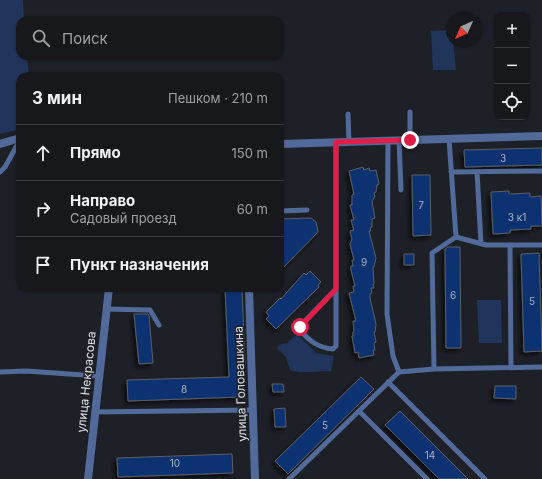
<!DOCTYPE html>
<html lang="ru">
<meta charset="utf-8">
<style>
body{margin:0;font-family:Inter,sans-serif;background:#232529;color:#f1f3f6}
.controls{position:absolute;right:12px;top:12px;display:grid;overflow:hidden;border-radius:8px;box-shadow:0 1px 3px #0004}
.controls button{width:36px;height:36px;display:grid;place-items:center;padding:0;border:0;border-bottom:1px solid #35373b;background:#16181c;color:#f1f3f6;font:20px sans-serif}
.compass{position:absolute;left:446px;top:12px;width:36px;height:36px;border-radius:50%;background:#16181c;box-shadow:0 1px 3px #0004;rotate:225deg}
.stop{position:absolute;width:12px;height:12px;margin:-9px;border:3px solid #e11d48;border-radius:50%;background:#fff}
.stop.end{background:#e11d48;border-color:#fff;box-shadow:0 1px 4px #0008}
.list{margin:0;padding:0;list-style:none}
h2{display:flex;justify-content:space-between;align-items:center;height:52px;margin:0;padding:0 16px;font-size:17px}
h2 small{font-size:13px;font-weight:400;color:#9ea0a3}
.list li{display:grid;grid-template-columns:26px 1fr auto;gap:12px;align-items:center;box-sizing:border-box;height:56px;padding:0 16px;border-top:1px solid #35373b}
.list b{display:block;font-size:15px;white-space:nowrap}
.list p{margin:0;font-size:13px;white-space:nowrap;color:#9ea0a3}
.list em{font-size:13px;font-style:normal;color:#9ea0a3}
.icon{flex:none;width:22px;height:22px;fill:none;stroke:currentColor;stroke-width:2;stroke-linecap:round;stroke-linejoin:round}
.map{position:relative;flex:none;width:542px;height:479px;overflow:hidden}
.search{position:absolute;background:#16181c;box-shadow:0 1px 3px #0004;left:16px;top:16px;width:268px;height:44px;display:flex;align-items:center;gap:10px;box-sizing:border-box;padding:0 14px;border-radius:12px;color:#9ea0a3;font-size:15px}
.panel{position:absolute;background:#16181c;box-shadow:0 1px 3px #0004;left:16px;top:72px;width:268px;height:220px;border-radius:12px}
.map>svg:first-child{display:block}
</style>
<div class="map">
<svg width="542" height="479" viewBox="0 0 542 479">
<defs>
<filter id="shadow"><feDropShadow dx="-3" dy="3" stdDeviation="2" flood-color="#0009"/></filter>
</defs>
<rect width="100%" height="100%" fill="#1d2026"/>
<path fill="#21355c" d="M0 0H23L24 20H20V56H27L29 76H20V129L0 134Z
M452 30 456 70H433L431 31Z
M477 300H501L502 343H479Z
M297 334 316 353 334 356 331 371C322 371 295 374 290 370L286 357 277 348 281 344 287 343Z"/>
<path fill="#103071" stroke="#5b5f65" filter="url(#shadow)" d="M542 148V165L465 167 464 150Z
M363 167 364 170 369 168 370 171 376 170 379 184 377 185 376 192 374 193 375 197 372 201 375 218 372 219V227L370 228 371 231H369L376 258 374 267H373L374 284H373L374 288H371L372 293 370 294V298L376 324 375 332H374L376 342 374 343 375 350H373L374 355 359 358 358 352 355 353 352 336H353V332L354 331 353 321H356L349 293 354 292 353 286H355L351 270V266H353L352 260H354L350 244 352 239 350 231 354 230 351 220H354L350 205H352V195L354 194 349 171Z
M412 175H430L431 235 413 236Z
M509 191V194L530 193V197L541 196 542 226H531V229L510 230V233L493 234 491 192Z
M311 218 316 222 318 232 280 271V219Z
M448 247H460L461 348H446L445 249Z
M539 253 542 351 524 352 521 254Z
M404 254H414V265H404Z
M310 271 321 282 318 285 319 287 276 329 266 319 269 316 266 312 280 298 281 299 304 273 306 275Z
M225 288H242L245 364H239L241 397 128 401 127 380 229 377Z
M134 314H148L149 315 153 363 139 364Z
M361 377 374 389 288 474 275 461Z
M272 384H283L284 392H273Z
M495 386H516V399L494 398Z
M285 408 286 427H275L274 409Z
M400 411 468 479H439L385 425Z
M232 454 233 473 118 477 117 458Z"/>
<g fill="none" stroke-linecap="round" stroke-linejoin="round">
<path stroke="#516a99" stroke-width="5" d="M410 112V140
M348 114 349 142
M449 139 456 237 486 245H542
M399 140 401 190
M388 141 387 314 393 356 399 372
M336 142V346L333 349C319 348 306 340 299 327L336 289
M0 172 5 167 20 140
M451 172 542 171
M477 172 481 244
M280 211 307 210
M510 246 511 367
M106 309 150 310 159 325
M434 369 432 253 456 237
M0 372 26 371 98 376
M388 382 485 479
M359 411 427 479
M94 412 253 410
M289 479 399 372 434 369 542 367"/>
<path stroke="#516a99" stroke-width="8" d="M0 144 20 138
M280 144 542 136
M249 288 255 479
M88 479 109 288"/>
</g>
<g fill="none" stroke-linecap="round" stroke-linejoin="round">
<path stroke="#e11d48" stroke-width="5" d="M300 327 336 289V142L410 140"/>
</g>
<g text-anchor="middle" dominant-baseline="central" stroke-width="3" stroke-linejoin="round" paint-order="stroke">
<g font-size="10" fill="#aab4c7">
<text x="503" y="158">3</text>
<text x="421" y="205">7</text>
<text x="517" y="217">3 к1</text>
<text x="364" y="262">9</text>
<text x="453" y="295">6</text>
<text x="532" y="301">5</text>
<text x="184" y="389">8</text>
<text x="325" y="425">5</text>
<text x="430" y="455">14</text>
<text x="175" y="463">10</text>
</g>
<g font-size="12" fill="#dee0e4" stroke="#1d2026">
<text transform="translate(86 382) rotate(-84)">улица Некрасова</text>
<text transform="translate(240 384) rotate(-92)">улица Головашкина</text>
</g>
</g>
</svg>
<div class="controls">
<button>+</button>
<button>−</button>
<button><svg class="icon" aria-label="locate" viewBox="0 0 24 24"><circle cx="12" cy="12" r="6"/><path d="M12 2v4M12 18v4M2 12h4M18 12h4"/></svg></button>
</div>
<svg class="compass" viewBox="-18 -18 36 36"><path d="M0-13l5 13h-10z" fill="#e53935"/><path d="M0 13l5-13h-10z" fill="#9ea0a3"/></svg>
<div class="stop" style="left:300px;top:327px"></div>
<div class="stop end" style="left:410px;top:140px"></div>
<div class="search"><svg class="icon" aria-label="search" viewBox="0 0 24 24"><circle cx="10" cy="10" r="6"/><path d="M15 15l6 6"/></svg>Поиск</div>
<section class="panel">
<h2>3 мин<small>Пешком · 210 m</small></h2>
<ul class="list">
<li><svg class="icon" aria-label="ahead" viewBox="0 0 24 24"><path d="M12 20V5M6 11l6-6 6 6"/></svg><div><b>Прямо</b></div><em>150 m</em></li>
<li><svg class="icon" aria-label="right" viewBox="0 0 24 24"><path d="M7 20v-9h11M14 6l5 5-5 5"/></svg><div><b>Направо</b><p>Садовый проезд</p></div><em>60 m</em></li>
<li><svg class="icon" aria-label="arrive" viewBox="0 0 24 24"><path d="M6 21V4h12l-3 4 3 4H6"/></svg><div><b>Пункт назначения</b></div></li>
</ul>
</section>
</div>
